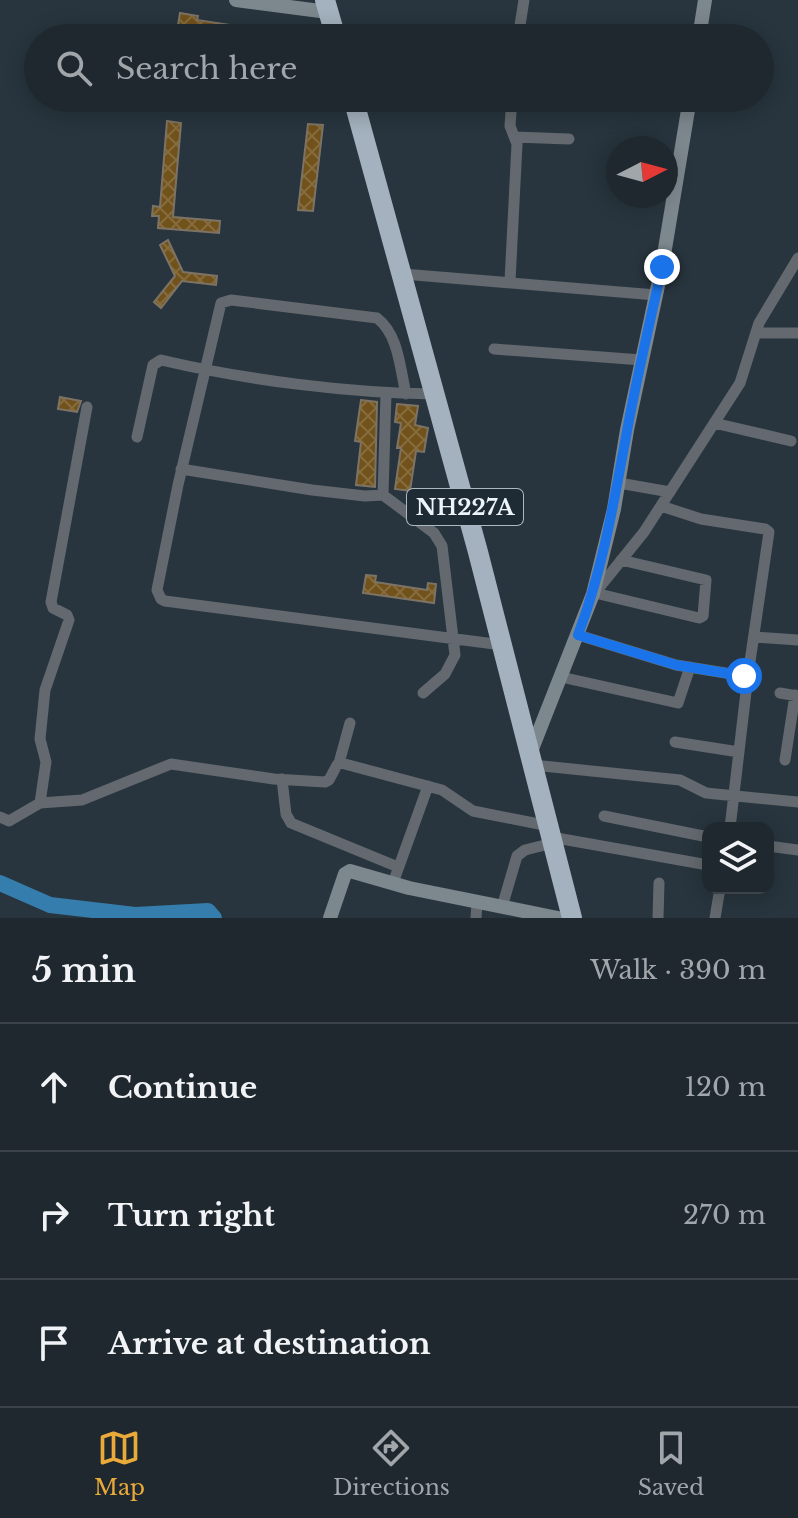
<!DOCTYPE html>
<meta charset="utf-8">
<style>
body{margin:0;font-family:"Libre Baskerville",serif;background:#263036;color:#f1f3f6}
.controls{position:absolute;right:24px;bottom:24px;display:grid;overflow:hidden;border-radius:16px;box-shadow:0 4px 20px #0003}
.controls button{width:72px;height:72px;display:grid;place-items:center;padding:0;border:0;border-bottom:2px solid #3c444a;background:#1e282e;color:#f1f3f6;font:40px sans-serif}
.compass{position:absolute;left:606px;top:136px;width:72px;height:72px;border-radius:50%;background:#1e282e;box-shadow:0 4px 20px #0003;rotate:84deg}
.stop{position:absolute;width:24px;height:24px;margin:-18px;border:6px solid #1a73e8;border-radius:50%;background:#fff}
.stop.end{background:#1a73e8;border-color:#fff;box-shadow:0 2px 8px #0008}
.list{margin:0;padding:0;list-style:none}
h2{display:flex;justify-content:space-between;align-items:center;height:104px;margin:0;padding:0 32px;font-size:34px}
h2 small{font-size:26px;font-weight:400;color:#a1a6aa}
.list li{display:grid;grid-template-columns:52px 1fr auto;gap:24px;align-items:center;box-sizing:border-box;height:128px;padding:0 32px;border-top:2px solid #3c444a}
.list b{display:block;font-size:30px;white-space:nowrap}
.list em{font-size:26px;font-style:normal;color:#a1a6aa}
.icon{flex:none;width:44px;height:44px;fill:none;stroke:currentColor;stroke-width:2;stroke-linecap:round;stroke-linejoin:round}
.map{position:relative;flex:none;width:798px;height:918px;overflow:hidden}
.search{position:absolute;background:#1e282e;box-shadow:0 4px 20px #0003;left:24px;right:24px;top:24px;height:88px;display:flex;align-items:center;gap:20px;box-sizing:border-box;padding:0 28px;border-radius:44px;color:#a1a6aa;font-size:30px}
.sheet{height:488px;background:#1e282e}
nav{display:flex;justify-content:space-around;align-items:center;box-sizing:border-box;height:112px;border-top:2px solid #3c444a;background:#1e282e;font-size:22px;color:#a1a6aa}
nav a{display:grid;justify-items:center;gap:4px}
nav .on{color:#eaaa39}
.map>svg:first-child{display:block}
</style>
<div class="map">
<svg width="798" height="918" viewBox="0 0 798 918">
<defs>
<pattern id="building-cross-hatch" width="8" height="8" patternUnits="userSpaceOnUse" patternTransform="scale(2)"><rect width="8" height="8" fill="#72521b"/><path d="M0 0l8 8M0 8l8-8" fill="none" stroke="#866c3d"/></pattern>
</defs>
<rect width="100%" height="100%" fill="#28353e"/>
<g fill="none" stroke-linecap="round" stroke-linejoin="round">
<path stroke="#357dac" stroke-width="16" d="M0 883 50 905 135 915 208 911 214 918"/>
</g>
<path fill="url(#building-cross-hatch)" stroke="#7d7365" stroke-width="2" d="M180 13 198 16 197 20 237 26 235 38 195 32 188 33 187 38H176Z
M167 121 181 123 173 217 220 221 219 233 158 228 159 216H152L153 206 160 207Z
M308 124 323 125 313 211 298 210Z
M168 240 183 272 217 276 216 285 182 281 161 308 154 302 175 276 160 245Z
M60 397 81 401 77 412 58 409Z
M361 400 377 402 375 487 356 485 361 442 355 441Z
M397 404 418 406 415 425 428 428 424 452 416 451 410 491 395 489 401 448H397L401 423 395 422Z
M366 575 376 576 375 582 427 590 428 583 436 584 434 603 363 593Z"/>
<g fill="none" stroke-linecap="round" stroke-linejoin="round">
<path stroke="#63696e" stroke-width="11" d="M518 38 524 0
M515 137 569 139
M403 274 656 295
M510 281 517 144 510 126 512 98
M756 333H798
M494 349 642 360
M406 394C400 369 399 335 377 318L231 300 221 303 178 485 157 590 161 599 165 601 502 645
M714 423 791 441
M137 437 153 365 161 360C246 380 347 393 435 394
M181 469 312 490 365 496 383 495 386 393
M619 483 670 492
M383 495 434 533 442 546 455 655 445 674 423 693
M595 593 699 618 703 616 706 580 621 560
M594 594 644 532 740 383 759 323 798 258
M578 635 676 665 744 676 748 675 769 532 765 529 701 519 661 506
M754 637 798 640
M561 677 678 703 690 667
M780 693 798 696
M675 742 739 752
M785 760 795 695
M339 763 350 723
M533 765 680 780 706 793 798 802
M282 779 286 814 291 823 398 867
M40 803 46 762 40 739 45 690 69 620 67 615 53 608 51 602 87 407
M604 816 708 837
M0 817 9 821 40 803 82 800 171 764 274 779 325 782 329 780 337 765 341 763 442 790 473 811 549 826
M730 828 748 675
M551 837 708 865
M768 846 798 850
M393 883 428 786
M502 907 517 856 525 850 553 843
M476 918 477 902
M658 918 659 883
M715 918 720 888"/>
<path stroke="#7d878e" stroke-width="14" d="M236 0 328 12
M699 38 705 0
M530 754 593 594 614 509 627 430 662 267 690 98
M330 918 345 874 350 871 409 888 558 918"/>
<path stroke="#a3b2be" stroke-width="20" d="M325 0 336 38
M353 98 478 552 572 918"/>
</g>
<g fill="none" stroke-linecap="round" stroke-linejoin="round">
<path stroke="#1a73e8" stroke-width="10" d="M662 267C650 322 637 376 627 431 614 501 603 569 578 635L676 665 744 676"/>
</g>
<g text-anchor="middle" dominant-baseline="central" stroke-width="6" stroke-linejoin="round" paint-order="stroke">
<rect fill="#1e2b34" stroke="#aeb8bf" stroke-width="2" x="407" y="489" width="116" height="36" rx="6"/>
<g font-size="22" font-weight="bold" fill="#ecf4fa">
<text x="465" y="507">NH227A</text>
</g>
</g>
</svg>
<div class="controls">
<button><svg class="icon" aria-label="layers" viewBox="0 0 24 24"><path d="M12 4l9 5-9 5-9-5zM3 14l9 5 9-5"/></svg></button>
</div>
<svg class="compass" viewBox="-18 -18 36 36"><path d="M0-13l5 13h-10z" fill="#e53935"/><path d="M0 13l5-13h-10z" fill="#a1a6aa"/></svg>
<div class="stop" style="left:744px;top:676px"></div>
<div class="stop end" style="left:662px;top:267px"></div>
<div class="search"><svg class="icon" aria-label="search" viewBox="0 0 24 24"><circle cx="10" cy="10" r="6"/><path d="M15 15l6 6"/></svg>Search here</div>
</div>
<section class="sheet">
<h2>5 min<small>Walk · 390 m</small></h2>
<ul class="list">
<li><svg class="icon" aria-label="ahead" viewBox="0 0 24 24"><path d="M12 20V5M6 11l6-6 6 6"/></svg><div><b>Continue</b></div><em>120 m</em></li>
<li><svg class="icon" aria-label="right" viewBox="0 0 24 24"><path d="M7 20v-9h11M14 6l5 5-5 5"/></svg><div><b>Turn right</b></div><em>270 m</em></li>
<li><svg class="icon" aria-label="arrive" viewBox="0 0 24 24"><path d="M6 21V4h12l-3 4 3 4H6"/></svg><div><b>Arrive at destination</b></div></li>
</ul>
</section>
<nav>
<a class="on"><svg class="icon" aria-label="map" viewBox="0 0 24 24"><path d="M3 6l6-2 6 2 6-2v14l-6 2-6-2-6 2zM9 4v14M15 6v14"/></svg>Map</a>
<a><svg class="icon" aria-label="directions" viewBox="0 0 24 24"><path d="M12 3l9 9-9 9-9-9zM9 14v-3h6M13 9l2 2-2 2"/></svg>Directions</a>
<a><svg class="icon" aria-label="saved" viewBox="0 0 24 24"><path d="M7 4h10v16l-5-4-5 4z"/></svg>Saved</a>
</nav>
